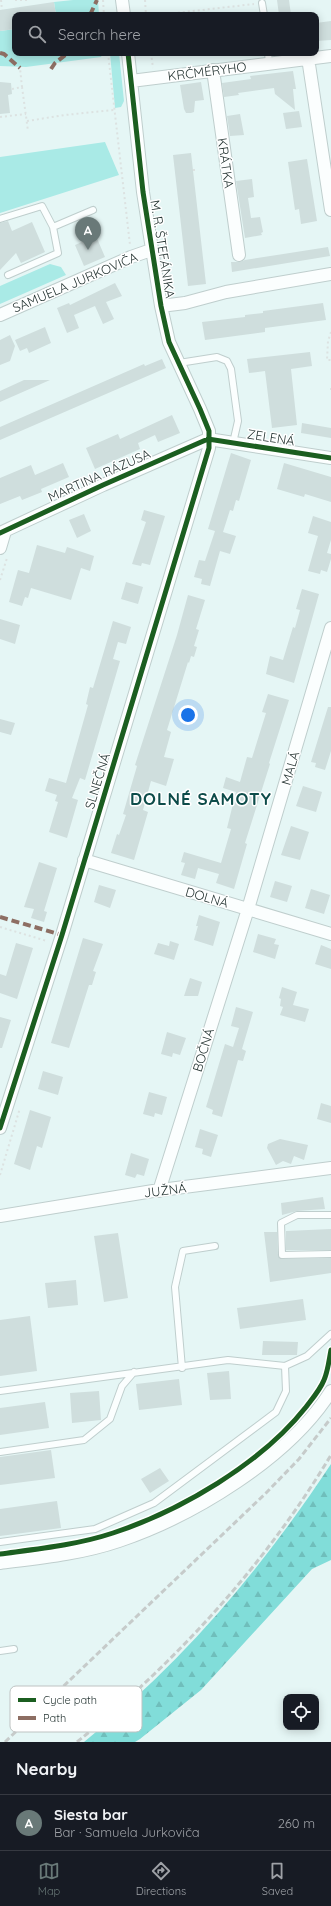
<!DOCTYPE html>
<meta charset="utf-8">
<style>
body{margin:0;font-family:Quicksand,sans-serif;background:#242831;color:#f1f3f6}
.controls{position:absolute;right:12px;bottom:12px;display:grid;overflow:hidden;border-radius:8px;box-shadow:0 2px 10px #0003}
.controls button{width:36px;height:36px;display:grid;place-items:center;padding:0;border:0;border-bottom:1px solid #363941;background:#171b24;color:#f1f3f6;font:20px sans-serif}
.you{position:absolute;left:188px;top:715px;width:14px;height:14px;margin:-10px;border:3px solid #fff;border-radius:50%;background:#1a73e8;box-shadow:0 0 0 6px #1a73e833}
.badge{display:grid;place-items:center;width:26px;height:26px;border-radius:50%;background:#697978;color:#fff;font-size:13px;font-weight:700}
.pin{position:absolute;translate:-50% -33px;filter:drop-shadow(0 1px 2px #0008)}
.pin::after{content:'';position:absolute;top:21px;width:14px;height:12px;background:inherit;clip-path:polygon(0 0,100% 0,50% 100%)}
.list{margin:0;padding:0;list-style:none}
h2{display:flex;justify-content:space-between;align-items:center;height:52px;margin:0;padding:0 16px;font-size:17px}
h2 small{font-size:13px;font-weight:400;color:#9ea1a6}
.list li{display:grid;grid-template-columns:26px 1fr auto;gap:12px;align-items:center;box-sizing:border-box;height:56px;padding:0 16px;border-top:1px solid #363941}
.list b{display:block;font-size:15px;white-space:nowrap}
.list p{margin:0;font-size:13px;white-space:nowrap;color:#9ea1a6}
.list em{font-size:13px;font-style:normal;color:#9ea1a6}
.icon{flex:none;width:22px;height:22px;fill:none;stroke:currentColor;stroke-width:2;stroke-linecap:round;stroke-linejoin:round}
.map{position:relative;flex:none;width:331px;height:1742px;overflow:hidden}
.search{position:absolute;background:#171b24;box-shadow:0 2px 10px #0003;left:12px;right:12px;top:12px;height:44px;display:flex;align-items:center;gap:10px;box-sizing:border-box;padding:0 14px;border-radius:8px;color:#9ea1a6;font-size:15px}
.sheet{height:108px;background:#171b24}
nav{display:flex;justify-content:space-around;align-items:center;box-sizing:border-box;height:56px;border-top:1px solid #363941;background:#171b24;font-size:11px;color:#9ea1a6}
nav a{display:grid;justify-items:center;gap:2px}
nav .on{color:#697978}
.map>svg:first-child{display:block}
</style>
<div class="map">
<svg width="331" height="1742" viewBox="0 0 331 1742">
<defs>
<pattern id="forest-firs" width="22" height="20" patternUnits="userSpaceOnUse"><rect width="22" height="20" fill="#81ddd9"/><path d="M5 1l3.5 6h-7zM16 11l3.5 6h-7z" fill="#6fbebb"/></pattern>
</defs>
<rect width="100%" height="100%" fill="#e5f6f5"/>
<path fill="#a9eae6" d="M73 0H98L99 15H56L54 2Z
M15 29V53H103L101 57 26 67 0 66V31Z
M110 53H119L124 101 121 107 115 108Z
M105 142 119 175 0 213V157Z
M50 264 61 267 66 275 0 304V286Z"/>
<path fill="url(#forest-firs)" d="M331 1464V1560L312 1569 201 1690 140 1739 135 1742H84C183 1662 261 1570 331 1464Z"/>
<path fill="#cfdedd" d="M277 0H289L291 15H279Z
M54 2 56 15H15V29L0 31V10Z
M331 21V40L316 41V23Z
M293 71 296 89H293L295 110 275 94 274 88 238 93 239 95 224 97 222 83 251 79 250 76Z
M0 82 11 83 12 94 8 95 10 113 0 114Z
M201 82 204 100 195 101 194 112 191 113H186L184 109 180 85Z
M299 111 302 127 286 129 283 113Z
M240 114 244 135 230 136 227 116Z
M191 153 206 284 188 286 173 155Z
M307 159 317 221 301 224 299 209 295 210 288 162Z
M252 179 254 197 248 198 251 218 260 217 263 232 261 233 262 235 245 238 236 181Z
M8 221 12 231 32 222 45 252 21 263 16 253 0 270V223Z
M96 236 105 257 84 266 75 245Z
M328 247 330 256 232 272 231 262H240L245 260Z
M115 283 122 296 106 302 114 319 103 324 95 306 74 315 79 328 67 333 57 308 69 303 70 305Z
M323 303 326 320 265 328V332L205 340 202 322 245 317V315L263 313V311Z
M45 327 51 343 29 353 27 348 20 351 15 340Z
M10 335 15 346 10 361 0 365V340Z
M310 352 312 366 291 369 297 425 272 428 265 371 249 373 247 359Z
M162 359 166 368 0 440V427L144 364 145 366Z
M24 380H50L0 402V391Z
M172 415 180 433 158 442 155 435 138 443 140 449 95 469 86 448 118 434 120 439Z
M302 423 331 428V438L301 433Z
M231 453 251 460 239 501 236 500 233 511 230 510 223 532 236 536 230 554 220 551 210 586 201 584 202 579 194 577 199 560 205 561 215 531 208 529Z
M63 463 69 477 41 489 42 492 22 500 20 496 0 504V478L31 465 35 475Z
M284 463 331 477V502L305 494 304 497 277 489Z
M144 510 165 516 150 565 142 563 141 566 132 564 146 522 141 520Z
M84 514 91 531 77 538 69 520Z
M313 516 331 522V540L327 553 331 554V559L327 572 321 570 320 574 308 571 318 536 308 533Z
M37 545 65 553 67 547 94 556 90 571 81 568 71 600 31 588 28 598 25 597 22 606 9 602 18 570 29 573Z
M126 582 143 587 138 604 121 599Z
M302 589 319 594 294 683 266 674 270 656 283 660 293 627 295 628 300 610 296 609Z
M188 595 205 600 196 629 199 630 194 646 197 647 194 657 191 656 189 663 188 662 167 730 171 732 164 757 174 759 166 786 151 781 143 810 148 812 134 860 111 853 117 834 119 835 126 815 123 814 137 766 135 765 177 635Z
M0 619 20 625 15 644 0 639Z
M113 621 131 627 126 644 118 642 113 659 120 661 85 780 80 778 72 798 78 800 67 838 49 832 58 802 55 801 57 795 45 791 49 778 66 783 88 705 86 704 90 687 93 688Z
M268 694 289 700 269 763 270 764 245 843 247 844 234 889 216 883 219 874 198 868 195 879 181 875 185 863 181 862 184 852 221 863 231 829 227 828 236 792 223 788 226 777 240 782 247 757 252 758 266 713 262 712Z
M328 707H331V751L325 770 315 767 316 763 311 762Z
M0 719 15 723 11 735 0 732Z
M303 786 322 792 316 812 296 806Z
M291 826 309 832 300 860 281 855Z
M39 862 57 868 44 911 47 912 44 922 31 918 34 909 24 907Z
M275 881 292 886 287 902 270 897Z
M99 885 116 890 110 908 94 902Z
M311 889 330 895 324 914 305 908Z
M199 915 220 922 213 946 194 940 198 926H196Z
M258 934 276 939 274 944 279 945 275 959 253 952Z
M83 938 103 944 93 971 96 972 92 985H89L69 1048 51 1043Z
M170 941 179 944 174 960 154 954 158 943 169 946Z
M16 943 33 948 17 999 0 993V974L6 976Z
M321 945 331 949V969L315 964Z
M190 978 202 982 198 996H184Z
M282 987 297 992 293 1005 309 1009 305 1022 280 1015 283 1007 280 1006 281 999 279 998Z
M236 1007 253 1012 242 1049 246 1051 243 1061 238 1060 222 1117 212 1114 213 1110 206 1107 225 1044 233 1047 239 1028 231 1026Z
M0 1017 11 1020 2 1048H0Z
M167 1032 186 1038 180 1055 173 1053 172 1057 161 1054Z
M43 1071 63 1077 58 1095 38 1089Z
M149 1092 167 1097 162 1115 155 1113 154 1117 143 1114Z
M321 1103 331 1106V1123L317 1119Z
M30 1110 51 1117 42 1148 37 1146 30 1170 14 1164Z
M200 1129 218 1135 211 1157 202 1154 203 1149 195 1147Z
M280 1139 308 1145 304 1160 294 1156 291 1164 283 1161 276 1165 267 1148 268 1144Z
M131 1153 149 1159 144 1176 137 1174 135 1178 125 1175Z
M323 1197 325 1209 297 1211 282 1215 281 1203Z
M331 1229V1250H286V1231Z
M264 1232H277L278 1255 280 1259 331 1258V1273L270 1282Z
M118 1233 128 1298 104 1302 94 1236Z
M76 1280 78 1305 48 1308 45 1283Z
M303 1299 306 1320 240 1329 237 1308Z
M30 1316 37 1371 0 1376V1320Z
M263 1341 298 1342 297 1355H262Z
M229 1371 231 1399 210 1400 207 1373Z
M179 1379 182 1405 139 1410 136 1384Z
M99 1391 101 1420 72 1423 70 1393Z
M45 1402 49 1428 0 1435V1408Z
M51 1450 55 1478 0 1485V1457Z
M160 1468 169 1481 150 1493 141 1479Z
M57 1501 61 1528 0 1536V1509Z"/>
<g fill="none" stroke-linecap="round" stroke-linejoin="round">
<g stroke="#bfcecd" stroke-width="8">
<path id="lane" d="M262 3 264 15
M268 53 269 63
M0 219 42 206 53 227 93 210
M8 275 58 253 53 227
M179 363 217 357 227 361 231 369 238 421 233 443
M331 1215H297L281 1223 282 1255 331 1254
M182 1368 175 1287 183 1251 215 1246
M0 1391 228 1360 285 1366 307 1356 331 1334
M0 1452 84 1440 110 1419 122 1386 134 1372
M0 1542 95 1529 154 1503 276 1412 286 1391 285 1366
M0 1651 14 1649"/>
</g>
<g stroke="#bfcecd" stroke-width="14">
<path id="street" d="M122 0 124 15
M308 58 331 210
M213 70 239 255
M131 81 331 56
M161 306 185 303 226 292 331 274
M0 315 131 257 151 250
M208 439 331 458
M0 533 103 485 208 439
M0 548 5 531
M84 860 331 934
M0 1128 62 935 209 448V431L200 409 169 342 161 306 143 192 128 53
M159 1191 248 909 331 628
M0 1216 153 1191 331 1168
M0 1563C40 1558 81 1554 119 1541 193 1516 289 1458 331 1391"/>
</g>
<path stroke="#dce2e1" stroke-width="2" stroke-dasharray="2 3" stroke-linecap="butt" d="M1 0 2 10
M15 0H27
M103 0 104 15
M145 0 146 15
M158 15 254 4
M108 53 130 245
M151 53 153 68
M22 87 28 131
M12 89 22 87 20 68
M0 117 26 114
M27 121 65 115 114 110
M193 170H195
M331 332 328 341 327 360H331
M330 389H331
M0 580 7 558
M0 927 47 941
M0 1175 20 1108"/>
<use href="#lane" stroke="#fbfefe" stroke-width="6"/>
<use href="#street" stroke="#fbfefe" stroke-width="12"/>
<path stroke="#c6cbca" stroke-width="3" stroke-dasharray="6 3" stroke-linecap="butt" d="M5 1742 266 1493 299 1459 331 1418
M77 1742C177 1661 265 1565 331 1455"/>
<path stroke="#8d6e63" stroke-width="4" stroke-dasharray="8 4" stroke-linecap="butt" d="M90 15 97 0
M0 53 4 54 20 68
M51 69 55 63 68 53
M0 917 62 935"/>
<g stroke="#fff" stroke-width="8">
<path id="cycleway" d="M208 439 331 458
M0 533 103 485 208 439
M0 1128 62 935 209 448V431L200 409 169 342 161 306 143 192 128 53
M0 1554C37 1549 77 1545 113 1533 180 1511 261 1464 306 1407 312 1399 320 1390 324 1380 328 1371 329 1360 331 1350"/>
</g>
<use href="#cycleway" stroke="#1b5e20" stroke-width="5"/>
</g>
<g text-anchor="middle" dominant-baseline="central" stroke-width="3" stroke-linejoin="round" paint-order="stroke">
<g font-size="13" fill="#263634" stroke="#fff">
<text transform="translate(207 71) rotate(-7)">KRČMÉRYHO</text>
<text transform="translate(226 163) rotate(82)">KRÁTKA</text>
<text transform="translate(163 249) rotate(81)">M. R. ŠTEFÁNIKA</text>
<text transform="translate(75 282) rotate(-23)">SAMUELA JURKOVIČA</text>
<text transform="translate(271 437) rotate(9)">ZELENÁ</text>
<text transform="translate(99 475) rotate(-24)">MARTINA RÁZUSA</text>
<text transform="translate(290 768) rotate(-74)">MALÁ</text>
<text transform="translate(97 781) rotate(-73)">SLNEČNÁ</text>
<text transform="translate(207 897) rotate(16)">DOLNÁ</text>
<text transform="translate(203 1050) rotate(-73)">BOČNÁ</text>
<text transform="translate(165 1190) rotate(-7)">JUŽNÁ</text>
</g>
<g font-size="17" font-weight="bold" letter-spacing="1" fill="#0d4c4a" stroke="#fff">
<text x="201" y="798">DOLNÉ SAMOTY</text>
</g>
</g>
<rect x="10" y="1686" width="132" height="46" rx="6" fill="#fff" stroke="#bec3c2" stroke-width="1"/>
<rect x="18" y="1698" width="18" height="4" fill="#1b5e20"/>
<rect x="18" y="1716" width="18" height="4" fill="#8d6e63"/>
<g font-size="11" fill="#263634">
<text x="43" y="1704">Cycle path</text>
<text x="43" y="1722">Path</text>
</g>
</svg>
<div class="controls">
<button><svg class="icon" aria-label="locate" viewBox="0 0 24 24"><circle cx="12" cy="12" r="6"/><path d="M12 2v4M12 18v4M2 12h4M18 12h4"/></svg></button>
</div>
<div class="you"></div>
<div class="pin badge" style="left:88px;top:250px">A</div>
<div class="search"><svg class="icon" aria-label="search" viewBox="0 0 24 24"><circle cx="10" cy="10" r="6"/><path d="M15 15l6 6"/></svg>Search here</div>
</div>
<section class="sheet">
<h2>Nearby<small></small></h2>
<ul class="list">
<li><span class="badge">A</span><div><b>Siesta bar</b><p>Bar · Samuela Jurkoviča</p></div><em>260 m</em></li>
</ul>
</section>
<nav>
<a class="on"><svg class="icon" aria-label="map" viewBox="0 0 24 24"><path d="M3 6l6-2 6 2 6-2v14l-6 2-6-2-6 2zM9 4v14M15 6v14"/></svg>Map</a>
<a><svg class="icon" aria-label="directions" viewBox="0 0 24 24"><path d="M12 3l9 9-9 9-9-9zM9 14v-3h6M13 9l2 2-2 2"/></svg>Directions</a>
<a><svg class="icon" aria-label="saved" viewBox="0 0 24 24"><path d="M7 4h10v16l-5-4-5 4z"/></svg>Saved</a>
</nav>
